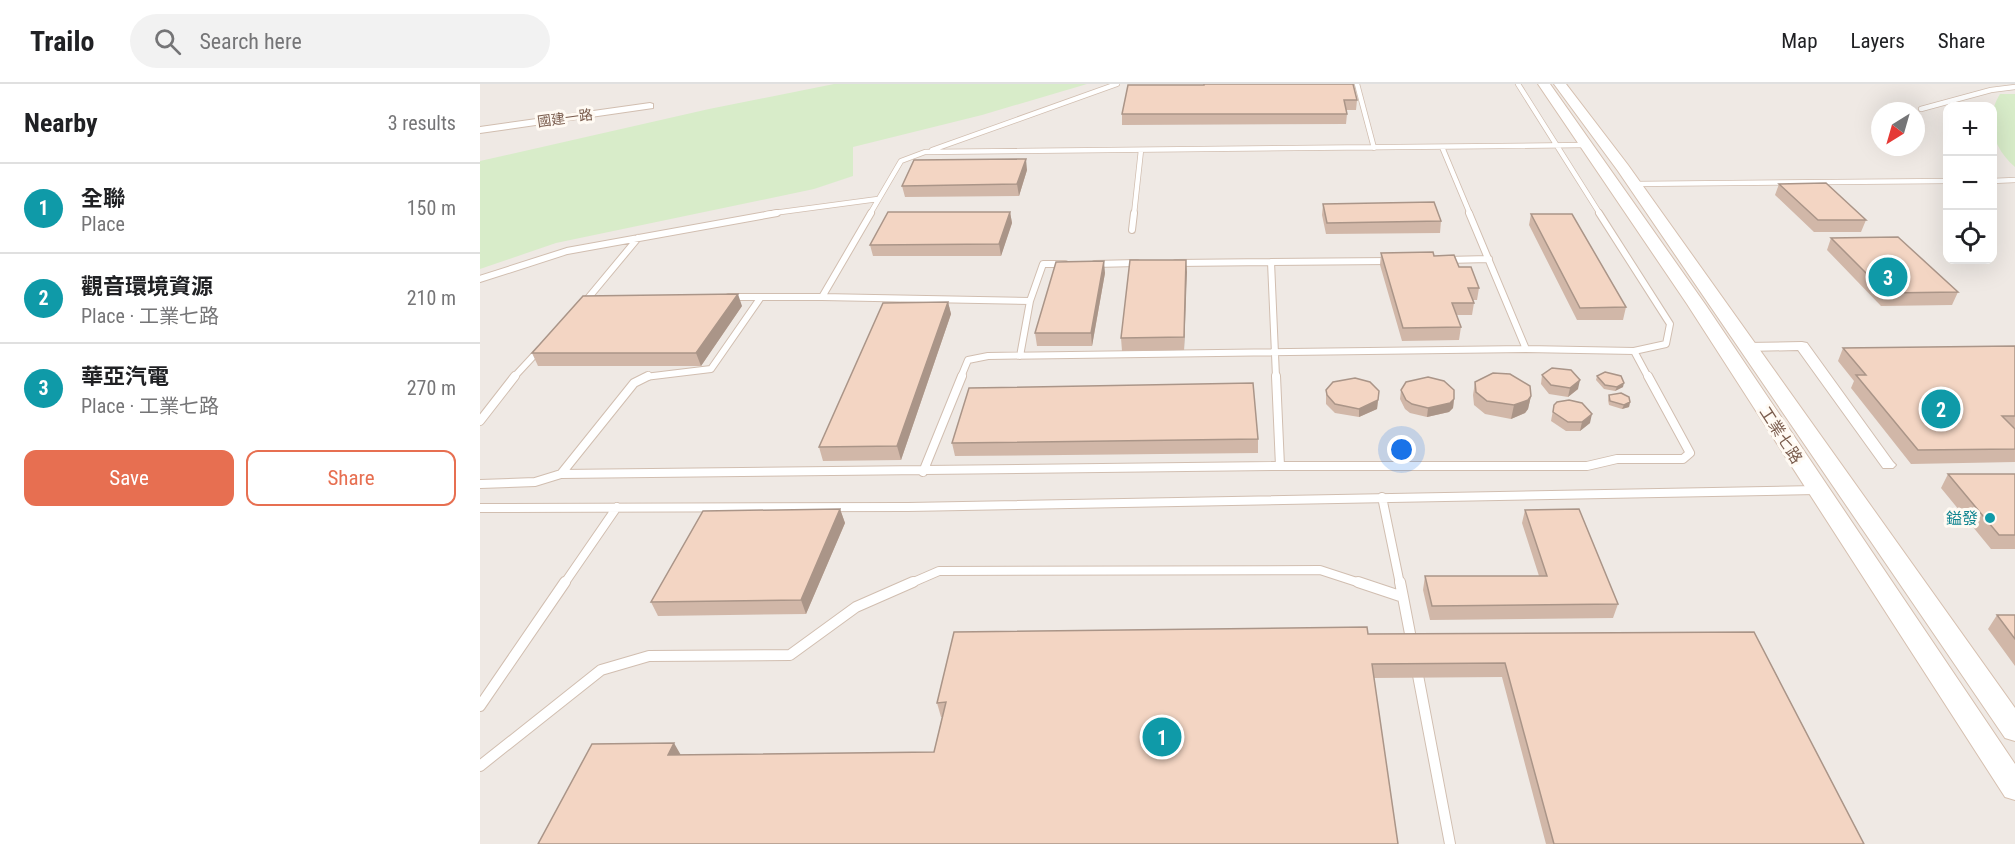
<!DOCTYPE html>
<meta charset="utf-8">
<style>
body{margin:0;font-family:"Roboto Condensed","Noto Sans TC",sans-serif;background:#f2f2f2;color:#202124}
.controls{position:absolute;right:18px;top:18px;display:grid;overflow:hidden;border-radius:12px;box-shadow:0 6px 24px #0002}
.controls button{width:54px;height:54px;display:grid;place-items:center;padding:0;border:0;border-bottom:2px solid #e0e0e0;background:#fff;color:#202124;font:30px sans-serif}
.compass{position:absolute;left:1391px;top:18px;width:54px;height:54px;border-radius:50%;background:#fff;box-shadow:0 6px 24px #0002;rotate:217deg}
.you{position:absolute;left:922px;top:366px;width:21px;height:21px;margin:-15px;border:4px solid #fff;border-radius:50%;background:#1a73e8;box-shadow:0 0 0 9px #1a73e833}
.badge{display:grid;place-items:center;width:39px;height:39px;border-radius:50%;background:#e76f51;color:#fff;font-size:20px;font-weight:700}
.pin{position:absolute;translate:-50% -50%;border:3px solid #fff;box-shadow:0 2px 6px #0006}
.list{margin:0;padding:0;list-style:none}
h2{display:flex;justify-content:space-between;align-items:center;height:78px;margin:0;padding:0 24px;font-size:26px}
h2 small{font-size:20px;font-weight:400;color:#757577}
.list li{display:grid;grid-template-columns:39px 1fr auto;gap:18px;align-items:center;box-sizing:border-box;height:90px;padding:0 24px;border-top:2px solid #e0e0e0}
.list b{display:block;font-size:22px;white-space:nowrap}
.list p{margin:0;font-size:20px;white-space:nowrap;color:#757577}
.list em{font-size:20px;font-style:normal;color:#757577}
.actions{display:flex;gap:12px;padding:18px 24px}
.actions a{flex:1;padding:14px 0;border:2px solid #e76f51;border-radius:12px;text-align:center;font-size:21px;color:#e76f51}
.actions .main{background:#e76f51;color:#fff}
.icon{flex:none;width:33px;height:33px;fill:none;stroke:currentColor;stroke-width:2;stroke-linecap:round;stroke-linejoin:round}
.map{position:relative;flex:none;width:1535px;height:760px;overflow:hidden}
header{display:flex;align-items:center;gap:36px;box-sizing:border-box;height:84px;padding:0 30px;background:#fff;border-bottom:2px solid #e0e0e0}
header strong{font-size:28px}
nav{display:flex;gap:33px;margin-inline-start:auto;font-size:21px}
.search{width:420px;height:54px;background:#f2f2f2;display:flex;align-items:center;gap:15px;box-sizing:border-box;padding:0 21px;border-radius:33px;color:#757577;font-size:22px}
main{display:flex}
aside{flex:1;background:#fff}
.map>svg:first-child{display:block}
</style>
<header>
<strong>Trailo</strong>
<div class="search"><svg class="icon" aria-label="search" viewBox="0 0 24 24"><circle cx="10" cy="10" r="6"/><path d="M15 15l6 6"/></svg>Search here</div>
<nav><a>Map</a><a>Layers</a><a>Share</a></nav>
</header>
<main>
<aside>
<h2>Nearby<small>3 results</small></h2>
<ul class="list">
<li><span class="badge" style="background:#0f9aa8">1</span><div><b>全聯</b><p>Place</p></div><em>150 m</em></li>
<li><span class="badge" style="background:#0f9aa8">2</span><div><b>觀音環境資源</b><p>Place · 工業七路</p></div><em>210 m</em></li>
<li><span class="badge" style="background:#0f9aa8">3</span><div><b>華亞汽電</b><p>Place · 工業七路</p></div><em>270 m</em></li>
</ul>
<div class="actions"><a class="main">Save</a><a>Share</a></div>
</aside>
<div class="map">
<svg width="1535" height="760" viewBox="0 0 1535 760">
<rect width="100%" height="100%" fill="#fdf6ec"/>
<path fill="#efe9e4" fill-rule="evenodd" d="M0 0H1535V760H0ZM1468 22H1512V176H1468ZM1400 27H1436V63H1400Z"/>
<path fill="#d8ecc9" d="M354 0H607L502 31 373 63V92L334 105 76 159 0 185V77L229 25Z
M1520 10H1535V83C1513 64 1504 36 1520 10Z"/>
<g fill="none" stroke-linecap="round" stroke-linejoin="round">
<g stroke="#d1beb0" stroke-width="6">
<path id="lane-far3" d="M877 0 894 64
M1038 0 1120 130
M1441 25 1511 6 1535 3
M962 63 990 130
M452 66 637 0
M1512 97 1535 96
M1154 100 1468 97
M286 130 398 115
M390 130 421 77 445 68 1106 61
M654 130 661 66"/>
</g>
<g stroke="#d1beb0" stroke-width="8">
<path id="lane-far2" d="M391 129 342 213 550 217 540 272
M989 129 1046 265
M1119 129 1190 240 1186 260 1154 267 1168 293
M652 146 654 129
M966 176 1009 175
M791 178 796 293
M696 179 909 177
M615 180 657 179
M0 195 87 167 297 129
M281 213H342
M550 217 563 180H585
M104 219 158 154
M34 293 60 265
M165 293 231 285 281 213H249
M481 293 488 276 508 272 1046 265 1154 267"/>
</g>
<g stroke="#d1beb0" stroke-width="10">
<path id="lane-far1" d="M0 337 35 292
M800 382H1107L1137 375H1203L1210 369 1168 292
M443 388 482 292
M81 390 800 382 796 292
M0 400 55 398 81 390 154 299 168 292
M902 413 920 500
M0 424 428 423 1336 406
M84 500 137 423
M429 500 459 487 840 486 883 500"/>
</g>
<g stroke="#d1beb0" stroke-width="12">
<path id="lane" d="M878 498 923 513 932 560
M920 498 923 513
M937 586 970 760
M0 622 85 498
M0 682 121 586 169 572 310 571 376 523 433 498"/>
</g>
<g stroke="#d1beb0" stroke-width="2">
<path id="street" d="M170 19 173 20V24L0 49V43Z
M1322 258 1327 259 1413 378 1416 381 1413 384H1403L1318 266 1266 267 1260 263 1266 259Z"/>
</g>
<g stroke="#d6c0b0" stroke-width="2">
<path id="secondary" d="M1058 0H1070L1225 220 1535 680V716L1525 713 1207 220Z
M1074 0H1086L1148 81 1535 624V657L1525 654 1138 87Z"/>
</g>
<use href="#lane-far3" stroke="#fff" stroke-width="4.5"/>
<use href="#lane-far2" stroke="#fff" stroke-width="6"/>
<use href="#lane-far1" stroke="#fff" stroke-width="8"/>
<use href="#lane" stroke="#fff" stroke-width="10"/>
<use href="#street" fill="#fff" fill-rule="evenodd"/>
<use href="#secondary" fill="#fff" fill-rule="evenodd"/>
</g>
<path fill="#d1b7a8" d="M724 1 877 16 876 26H866L867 30 866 40 642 41V30Z
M547 86 539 112 425 113 422 102Z
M1299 100 1386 136 1381 148H1334L1295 111Z
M843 120 961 137 960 149 846 150 842 131Z
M530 128 532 139 521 172H393L390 161Z
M1051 130 1146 223 1143 236H1097L1049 141Z
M1351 154 1478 208 1472 221 1401 222 1347 166Z
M901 169 954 172 979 183 999 204 997 216H993L994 219 992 231H977L981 243 979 256 922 257 900 181Z
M706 176 704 266 642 267 641 254Z
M625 189 612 262H557L555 249Z
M468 218 471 230 421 376 343 377 339 363Z
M262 222 221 282H58L52 269Z
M1535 262V378L1431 380 1371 304 1374 297 1358 277 1363 264Z
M1062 291 1098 305 1088 313 1069 310 1061 300Z
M1117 292 1143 303 1135 307 1124 305 1116 296Z
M995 298 1051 312 1048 325 1045 329 1031 335 1005 330 994 321 993 311Z
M846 306 899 307 897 325 879 333 855 329 846 320Z
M921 306 974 315 973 324 969 328 947 333 930 329 925 325 920 315Z
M1129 311 1150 318 1149 323 1142 325 1129 321 1128 316Z
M1074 321 1110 339 1100 347H1086L1071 337Z
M778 355V369L475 372 472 359Z
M1468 390H1535V465H1511L1461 404Z
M360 425 365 439 326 530 178 532 171 518Z
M1045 426 1138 520 1133 534 950 536 943 506 945 492H1059L1042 439Z
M1517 531H1535V582L1508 545Z
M1274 548 1384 760H1066L1022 593 894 594 918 760 201 671 454 668 462 633H461L457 619 888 550Z"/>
<path fill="#aa9588" d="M546 75 547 86 539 112 537 100Z
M530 128 532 139 521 172 519 160Z
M706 176 707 188 704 266V253Z
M624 177 625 189 612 262 611 249Z
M258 210 262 222 221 282 216 269Z
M468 218 471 230 421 376 417 362Z
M1100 296 1098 305 1088 313 1090 304Z
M1144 299 1143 303 1135 307 1137 303Z
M1051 312 1048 325 1045 329 1031 335 1034 321Z
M974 315 973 324 969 328 947 333 948 324Z
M898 316 897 325 879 333V325Z
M1150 318 1149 323 1142 325 1144 321Z
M1112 330 1110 339 1100 347 1102 338Z
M360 425 365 439 326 530 321 516Z
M194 659 202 673 188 671Z"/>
<path fill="#f3d5c3" stroke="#aa9588" stroke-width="1.5" d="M724 0H873L877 16H864L867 30H642L648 1H724Z
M546 75 537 100 422 102 434 76Z
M1346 99 1386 136H1338L1299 100Z
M954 118 961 137 847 139 843 120Z
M408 128H530L519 160 390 161Z
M1051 130H1092L1146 223 1100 224Z
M1418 153 1478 208 1406 209 1351 154Z
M953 168 954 172 974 171 979 183H991L999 204H988L994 219H972L981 243 923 244 901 169Z
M650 176H706L704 253 641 254Z
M624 177 611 249H555L576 178Z
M258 210 216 269H52L103 212Z
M468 218 417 362 339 363 403 219Z
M1535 262V332H1522L1535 345V365L1438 366 1376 291H1386L1363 264Z
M1072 284 1091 286 1100 296 1090 304 1071 301 1062 291Z
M1125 288 1141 292 1144 299 1137 303 1125 301 1117 292Z
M1013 289 1030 290 1050 302 1051 312 1048 316 1034 321 1007 317 996 308 995 298Z
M948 293 964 297 974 306V315L970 319 948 324 932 320 926 316 921 306 926 298Z
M875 294 890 298 899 307 898 316 879 325 855 320 847 311 846 306 853 298Z
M773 299 778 355 472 359 489 304Z
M1141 309 1149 313 1150 318 1144 321 1130 317 1129 311Z
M1089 316 1102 319 1112 330 1102 338H1088L1073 328 1074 321 1077 318Z
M1468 390H1535V451H1519Z
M360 425 321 516 171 518 223 427Z
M1099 425 1138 520 952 522 945 492H1067L1045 426Z
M1517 531H1535V555Z
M887 543 888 550 1274 548 1384 760H1074L1025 579 892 580 918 760H58L112 660 194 659 188 671 454 668 466 618 457 619 474 548Z"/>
<circle fill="#0f9aa8" stroke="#fffaf3" stroke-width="2" cx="1510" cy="434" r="6"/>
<g text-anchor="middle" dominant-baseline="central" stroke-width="6" stroke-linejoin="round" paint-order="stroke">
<g font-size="14" fill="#7a5c4d" stroke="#fffaf3">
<text transform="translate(85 34) rotate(-8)">國建一路</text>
</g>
<g font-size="16" fill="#7a5c4d" stroke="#fffaf3">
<text transform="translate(1301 351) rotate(57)">工業七路</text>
</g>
<g font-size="16" fill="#0d838f" stroke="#fffaf3" text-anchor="end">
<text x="1498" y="434">鎰發</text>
</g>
</g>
</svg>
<div class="controls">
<button>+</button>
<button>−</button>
<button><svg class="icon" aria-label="locate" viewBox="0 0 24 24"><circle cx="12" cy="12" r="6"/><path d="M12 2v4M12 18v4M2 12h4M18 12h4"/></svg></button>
</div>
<svg class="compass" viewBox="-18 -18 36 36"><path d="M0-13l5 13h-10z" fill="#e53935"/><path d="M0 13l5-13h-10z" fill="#757577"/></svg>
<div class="you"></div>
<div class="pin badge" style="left:682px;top:653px;background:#0f9aa8">1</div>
<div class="pin badge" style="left:1461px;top:325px;background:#0f9aa8">2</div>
<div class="pin badge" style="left:1408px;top:193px;background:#0f9aa8">3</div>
</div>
</main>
